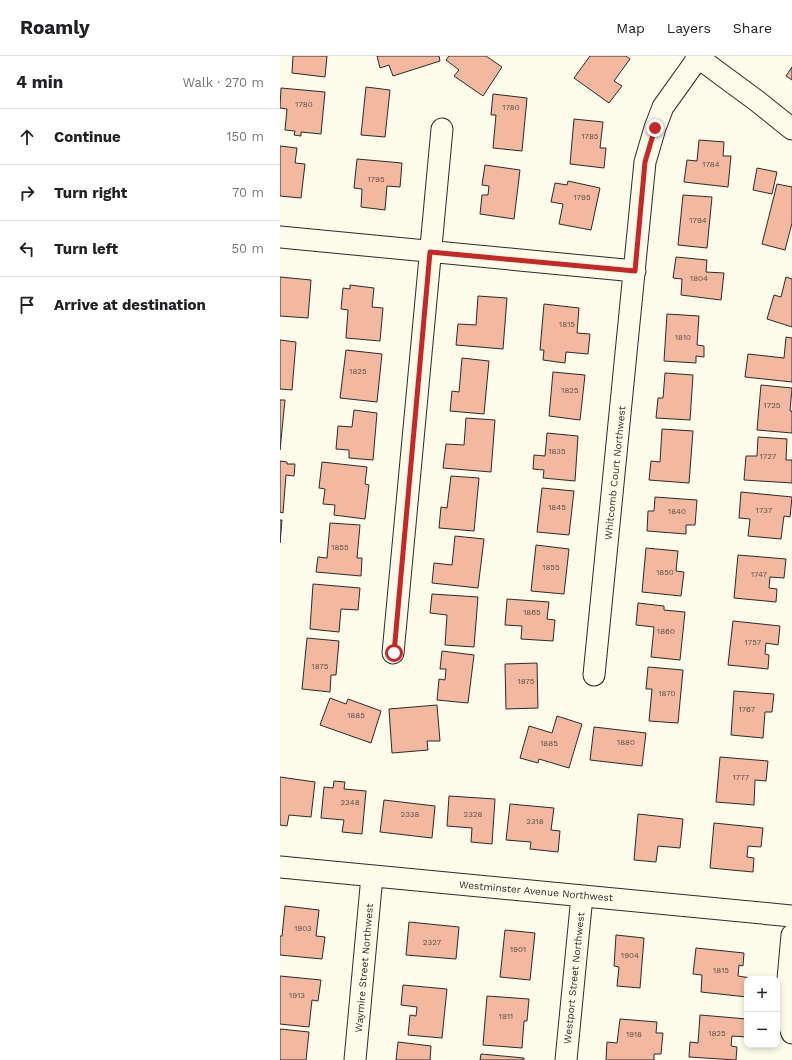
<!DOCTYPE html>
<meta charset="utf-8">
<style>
body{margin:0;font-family:"Work Sans",sans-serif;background:#f6f6f6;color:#202124}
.controls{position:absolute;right:12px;bottom:12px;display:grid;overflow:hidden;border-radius:8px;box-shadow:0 2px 6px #0003}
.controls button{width:36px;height:36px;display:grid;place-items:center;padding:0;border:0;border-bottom:1px solid #e0e0e0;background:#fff;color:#202124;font:20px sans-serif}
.stop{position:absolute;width:12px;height:12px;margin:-9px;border:3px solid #c62828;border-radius:50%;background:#fff}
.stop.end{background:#c62828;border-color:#fff;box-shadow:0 1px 4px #0008}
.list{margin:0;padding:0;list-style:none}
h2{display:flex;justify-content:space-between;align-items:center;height:52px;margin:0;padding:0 16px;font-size:17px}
h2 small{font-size:13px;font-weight:400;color:#757577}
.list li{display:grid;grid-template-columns:26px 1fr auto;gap:12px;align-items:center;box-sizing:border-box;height:56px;padding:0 16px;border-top:1px solid #e0e0e0}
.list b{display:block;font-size:15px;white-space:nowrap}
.list em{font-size:13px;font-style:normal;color:#757577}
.icon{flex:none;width:22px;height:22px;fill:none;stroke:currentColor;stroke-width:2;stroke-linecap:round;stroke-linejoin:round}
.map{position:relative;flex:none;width:512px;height:1004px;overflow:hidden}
header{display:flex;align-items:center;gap:24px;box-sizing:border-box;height:56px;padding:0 20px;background:#fff;border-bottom:1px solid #e0e0e0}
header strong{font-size:19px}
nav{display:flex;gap:22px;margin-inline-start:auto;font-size:14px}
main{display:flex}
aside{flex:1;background:#fff}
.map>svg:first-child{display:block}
</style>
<header>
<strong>Roamly</strong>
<nav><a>Map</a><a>Layers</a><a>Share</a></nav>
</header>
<main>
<aside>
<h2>4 min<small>Walk · 270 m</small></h2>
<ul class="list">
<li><svg class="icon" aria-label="ahead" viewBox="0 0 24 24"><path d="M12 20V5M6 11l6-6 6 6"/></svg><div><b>Continue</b></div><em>150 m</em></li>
<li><svg class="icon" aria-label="right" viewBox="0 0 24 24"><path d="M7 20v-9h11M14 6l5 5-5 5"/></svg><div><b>Turn right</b></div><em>70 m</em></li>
<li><svg class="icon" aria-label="left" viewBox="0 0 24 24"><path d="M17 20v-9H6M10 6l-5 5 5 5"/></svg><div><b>Turn left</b></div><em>50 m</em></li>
<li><svg class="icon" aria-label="arrive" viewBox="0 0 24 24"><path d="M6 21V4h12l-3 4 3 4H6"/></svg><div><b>Arrive at destination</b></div></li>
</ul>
</aside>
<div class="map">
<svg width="512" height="1004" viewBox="0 0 512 1004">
<rect width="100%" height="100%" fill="#fdfbea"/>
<path fill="#f2b8a0" stroke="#2b2b2b" d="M13 0H47L45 21 12 17Z
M97 0H159L160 5 113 20 109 9 100 12Z
M169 0H206L222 11 203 40 174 20 179 14 166 4Z
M310 0H346L350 3 334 25 342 30 329 47 294 22Z
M512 11V24L506 20Z
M86 31 110 34 105 81 81 79Z
M1 32 45 36 41 78 21 76V80L14 79 15 75 5 74 7 53 0 52Z
M213 38 247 42 242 95 213 92 216 59H211Z
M294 63 323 66 320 92H326L324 112 290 108Z
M419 84 444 86 443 100H451L448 131 404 126 407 104 417 105Z
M0 90 17 92 15 107 25 108 21 142 0 140Z
M77 103 122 107 120 131 107 130 105 154 81 151 82 133 74 132Z
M205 109 240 114 234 163 200 158 202 139H208L209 130 202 129Z
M477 112 497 116 492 138 473 134Z
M288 125 320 132 311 174 279 168 283 148 271 146 275 127 287 129Z
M497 128 512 131V167L505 194 482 188Z
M403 139 432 141 427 192 398 189Z
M396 201 427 204 426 216 444 217 441 244 401 239 402 223 393 222Z
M0 221 31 224 28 262 0 260Z
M506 221 512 223V271L487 263 494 239 501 241Z
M70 229 94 232 92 251 103 252 100 285 66 282 68 254 61 253 63 232 70 233Z
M198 240 227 242 223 293 176 289 178 268 196 269Z
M264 248 299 252 297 277 310 278 308 298 286 296 285 307 263 304 264 294H260Z
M387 258 419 260 417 289 424 290V301L416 300V307L384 305Z
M506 281 512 282V326L465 321 468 298 504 302Z
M0 284 16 286 12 334 0 333Z
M66 294 102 298 97 346 60 342Z
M182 302 209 305 204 358 170 355 172 335 179 336Z
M273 316 305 319 300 364 269 360Z
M385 317 413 319 410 364 376 362 378 342H383Z
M481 329 512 332 510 355H512V377L477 374Z
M0 344H5L0 394Z
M74 354 97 357 93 404 69 402V394L56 393 58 370 72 371Z
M186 362 215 364 211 416 163 412 166 388 184 389Z
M382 373 413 375 409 427 369 424 371 405 380 406Z
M267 377 298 380 295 425 263 422 264 414 253 413 254 399 265 400Z
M478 381 507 383 506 404H512V427L464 424 466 400H477Z
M0 405 7 406V408H15L14 420 6 419 3 457 0 456Z
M42 406 87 411 85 428 89 429 85 463 54 459 55 449 43 448 45 433 39 432Z
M171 420 199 422 194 475 159 472 161 451 167 452Z
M262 432 294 435 289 479 257 476Z
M461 436 512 441 510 461 504 460 501 483 468 480 470 463 459 462Z
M375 441 417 444 415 469H406V478L367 475 368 455H374Z
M0 464H2L0 487Z
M50 467 80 469 77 502H82L81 520 36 516 38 501 47 502Z
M175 480 204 483 198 532 152 527 154 507 172 509Z
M256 489 289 493 284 538 251 535Z
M366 492 398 495 396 515 404 516 401 540 362 536Z
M458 499 506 503 504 522 490 521 489 532 497 533 496 546 454 542Z
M33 528 80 532 78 554 61 553 59 576 30 573Z
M152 538 198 541 194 591 165 589 167 559 150 557Z
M227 543 269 546 267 563 275 564 273 585 241 583 242 570 225 569Z
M358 547 384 550V554L405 556 400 604 371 601 374 571 356 569Z
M453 565 500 570 498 589 486 587 485 598 489 599 488 613 448 609Z
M27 582 59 585 56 619H51L50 636 22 633Z
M162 595 194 599 188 647 157 644 159 623 165 624 166 613H160Z
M257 607 258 652 226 653 225 608Z
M368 611 403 614 398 667 369 665 372 633H366Z
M454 635 494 638 492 656H485L483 682 451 679Z
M50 642 66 648 68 643 101 655 91 687 40 669Z
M157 649 160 685H147L148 694 112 697 109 653Z
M277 660 302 668 289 712 259 703 258 707 240 702 249 670 272 677Z
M314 671 366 677 362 710 310 704Z
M440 701 488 705 486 725 475 724 474 749 436 746Z
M0 721 35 726 31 761 9 759 7 770 0 769Z
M54 725 65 726 64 733 86 735 82 778 62 776 64 764 41 762 44 731 53 732Z
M169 740 215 743 212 788 191 786 192 772 167 770Z
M104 744 155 750 152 782 100 776Z
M230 748 274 752 271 774 280 775 278 796 250 793 251 786 226 784Z
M358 758 403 763 400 792 378 790 376 806 354 804Z
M434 767 483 772 481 791 468 790 467 801 474 802 473 816 430 812Z
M5 850 39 854 36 880 45 881 42 903 0 899V880H2Z
M129 866 179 871 176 903 126 899Z
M225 874 255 877 250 924 220 921Z
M336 879 364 882 360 932 337 930 339 911 334 910Z
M416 892 464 897 463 910 459 909 458 920 471 922 467 923V941L421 936 422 919 413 918Z
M0 920 41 924 38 945 32 944 29 971 0 968Z
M123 929 167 933 162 982 128 979 130 959 136 960 137 951 121 949Z
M207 940 249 943 247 965H244L242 992 203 989Z
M420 959 467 963V981L452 980 451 990 457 991 456 1004 409 1001 410 986 418 987Z
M340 963 377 966 376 977H383L381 998H374V1004H326L327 986 337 987Z
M0 973 29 976 26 1004H0Z
M118 986 151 990 150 1004H116Z
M201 998 244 1002V1004H200Z"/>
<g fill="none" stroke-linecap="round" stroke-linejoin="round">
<g stroke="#2b2b2b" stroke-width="23">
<path id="minor" d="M416 0 477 45 512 73
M0 181 355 215
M113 597 162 73
M314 619 365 106 375 72 383 51 418 2
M0 811 512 860
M512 879 505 956 512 977
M75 1004 92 820
M286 1004 302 840"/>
</g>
<use href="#minor" stroke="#fdfbea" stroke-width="21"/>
</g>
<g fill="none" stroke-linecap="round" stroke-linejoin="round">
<path stroke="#c62828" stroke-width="5" d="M114 597 150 196 355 215 365 106 375 72"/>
</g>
<g text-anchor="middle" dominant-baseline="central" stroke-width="3" stroke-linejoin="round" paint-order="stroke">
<g font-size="8" fill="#5d4e48">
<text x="24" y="48">1780</text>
<text x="231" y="51">1780</text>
<text x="310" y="80">1785</text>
<text x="431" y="108">1784</text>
<text x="96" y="123">1795</text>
<text x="302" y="141">1795</text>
<text x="418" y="164">1794</text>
<text x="419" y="222">1804</text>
<text x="287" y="268">1815</text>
<text x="403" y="281">1810</text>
<text x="78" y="315">1825</text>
<text x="290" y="334">1825</text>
<text x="492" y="349">1725</text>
<text x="277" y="395">1835</text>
<text x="488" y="400">1727</text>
<text x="277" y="451">1845</text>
<text x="484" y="454">1737</text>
<text x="397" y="455">1840</text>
<text x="60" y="491">1855</text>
<text x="271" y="511">1855</text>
<text x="385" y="516">1850</text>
<text x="479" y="518">1747</text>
<text x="252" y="556">1865</text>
<text x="386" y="575">1860</text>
<text x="473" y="586">1757</text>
<text x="40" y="610">1875</text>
<text x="246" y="625">1875</text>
<text x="387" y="637">1870</text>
<text x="467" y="653">1767</text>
<text x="76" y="659">1885</text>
<text x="346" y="686">1880</text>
<text x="269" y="687">1885</text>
<text x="461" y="721">1777</text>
<text x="70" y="746">2348</text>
<text x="130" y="758">2338</text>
<text x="193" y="758">2328</text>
<text x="255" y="765">2318</text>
<text x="23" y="872">1903</text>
<text x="152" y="886">2327</text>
<text x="238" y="893">1901</text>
<text x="350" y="899">1904</text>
<text x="441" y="914">1815</text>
<text x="17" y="939">1913</text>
<text x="226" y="960">1911</text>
<text x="437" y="977">1825</text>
<text x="354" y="978">1918</text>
</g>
<g font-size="10" fill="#2b2b2b" stroke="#fdfbea">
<text transform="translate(335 417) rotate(-84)">Whitcomb Court Northwest</text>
<text transform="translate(256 835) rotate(5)">Westminster Avenue Northwest</text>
<text transform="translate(84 912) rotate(-85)">Waymire Street Northwest</text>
<text transform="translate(294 922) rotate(-84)">Westport Street Northwest</text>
</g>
</g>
</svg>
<div class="controls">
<button>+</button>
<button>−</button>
</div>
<div class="stop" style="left:114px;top:597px"></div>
<div class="stop end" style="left:375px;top:72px"></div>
</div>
</main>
